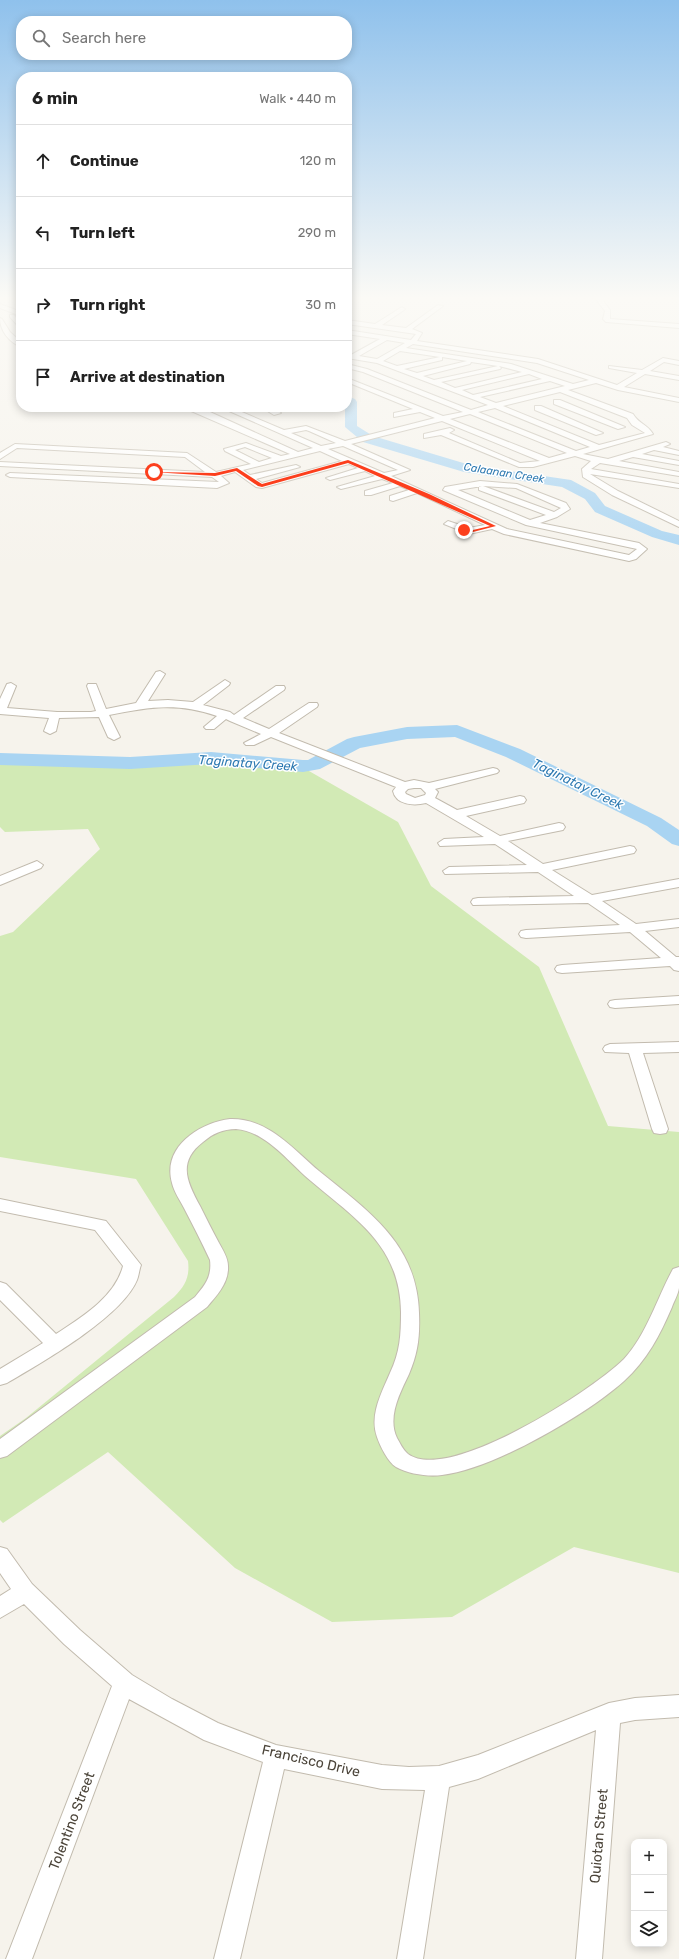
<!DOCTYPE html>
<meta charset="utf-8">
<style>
body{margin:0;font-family:Rubik,sans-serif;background:#f6f6f6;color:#222}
.controls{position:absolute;right:12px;bottom:12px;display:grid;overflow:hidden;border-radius:8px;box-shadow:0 2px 10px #0003}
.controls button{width:36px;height:36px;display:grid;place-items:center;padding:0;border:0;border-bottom:1px solid #e0e0e0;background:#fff;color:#222;font:20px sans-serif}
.stop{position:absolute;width:12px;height:12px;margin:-9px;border:3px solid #fc3f1d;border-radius:50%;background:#fff}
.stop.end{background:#fc3f1d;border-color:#fff;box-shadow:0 1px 4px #0008}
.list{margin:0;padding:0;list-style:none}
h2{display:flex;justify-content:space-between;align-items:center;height:52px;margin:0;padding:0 16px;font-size:17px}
h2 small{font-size:13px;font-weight:400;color:#767676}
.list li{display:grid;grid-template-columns:26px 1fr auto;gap:12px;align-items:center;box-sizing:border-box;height:72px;padding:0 16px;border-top:1px solid #e0e0e0}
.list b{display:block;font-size:15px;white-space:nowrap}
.list em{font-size:13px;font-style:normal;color:#767676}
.icon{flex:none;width:22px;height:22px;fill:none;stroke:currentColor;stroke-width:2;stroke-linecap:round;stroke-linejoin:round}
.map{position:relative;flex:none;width:679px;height:1959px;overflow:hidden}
.search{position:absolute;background:#fff;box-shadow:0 2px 10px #0003;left:16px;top:16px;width:336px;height:44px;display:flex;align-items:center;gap:10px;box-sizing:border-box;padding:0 14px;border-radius:16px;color:#767676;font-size:15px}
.panel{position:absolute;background:#fff;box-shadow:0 2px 10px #0003;left:16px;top:72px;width:336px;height:340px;border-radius:16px}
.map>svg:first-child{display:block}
</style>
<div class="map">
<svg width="679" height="1959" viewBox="0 0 679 1959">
<rect width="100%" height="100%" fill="#f6f3ec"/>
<path fill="#d2eab5" d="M191 762 223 763 309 771 398 822 431 886 539 967 608 1126 679 1132V1573L574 1547 452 1617 332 1622 235 1568 108 1452 3 1523 0 1520V1436L26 1418 174 1297C185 1286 190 1277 188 1261L136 1179 0 1157V936L13 932 100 849 88 829 5 832 0 827V764L119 766Z"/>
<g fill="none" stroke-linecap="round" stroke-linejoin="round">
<path fill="#a9d4f2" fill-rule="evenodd" d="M347 396 355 399 357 402V426L373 436 470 465 571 480 595 493 605 506 662 531 679 535V545L652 537 595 512 585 499 562 487 464 472 363 442 345 427V407H347Z
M457 725 520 749 661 818 679 830V846L672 844 647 826 506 757 455 737 407 739 360 748 320 769 303 772 211 764 130 769 0 765V753L130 757 211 752 303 760H308L347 739 354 737 407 727Z"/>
<g stroke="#c2bbae" stroke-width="2">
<path id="minor" d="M595 298H601L610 310V319L679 324V328L606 322 603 319 605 311Z
M0 304 21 312V316L0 308Z
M438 305 443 306 412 329 422 333 417 341 538 359 617 385 637 373 609 368V366L642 370 663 358 679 361V365L664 362 650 371 679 376V380L645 374 624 387 679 398V402L618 390 596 383 568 390 633 414C638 423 648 425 653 434L583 454 608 459 666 442 670 444 663 447 679 451V455L654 450 642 454 679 461V465L633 457 619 461 679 472V476L600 463 591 469 679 484V488L590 474 618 491 679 521V527L612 495 583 477 582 469 591 461 575 456 533 467H519L441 435 424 438V434L450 428 454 430 449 433 520 463 540 461 442 421 351 444 410 470 391 476 507 529 629 555 637 549 526 525 443 490 445 487 480 481 517 484 566 503 570 509 557 517 540 523 639 543 647 549 636 559 629 561 504 534 492 529 469 534 444 524 448 521 469 528 485 525 417 493 393 501 390 500V496L409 490 400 486 371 495H365V491L393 483 382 479 341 489 337 487 375 476 365 471 330 480 326 478 358 468 349 464 262 488 256 487 235 472 221 476 229 483 217 488 10 477 6 475 10 473 219 482 212 477 0 466V462L205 472 185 457 17 448 0 459V453L15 444 187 453 216 472 251 464 225 451 224 449 246 443 281 456 290 454 182 407H193L210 412 298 452 313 448 220 407H230L284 430 306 426 345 441 435 418 420 412 394 417V413L413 409 347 382V378L443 416 463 412 363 372 347 368V364L367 369 471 410 488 405 377 363 347 358V354L351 355 380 339 347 334V330L411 340 416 334 347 324V320L375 324 402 307 405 309 404 310 382 325 406 328ZM387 340 405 343 377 359 359 356ZM413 344 537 363 589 380 573 384 511 364 406 348ZM400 351 440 357 397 366 383 361ZM442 357 467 361 417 373 404 369 442 360ZM471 362 498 366 434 380 423 376 470 364ZM499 366 522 372 455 388 441 382 500 369 501 368ZM529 374 542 379 473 395 462 390ZM550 381 565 386 496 403 480 397ZM560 392 627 418 632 425 645 433 599 445 503 406ZM495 408 590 447 576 451 478 412ZM470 414 567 453 549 458 450 419ZM306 430 309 431 336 443 321 446 291 433ZM343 446 398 470 384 473 328 449ZM245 447 272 458 259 462 235 450ZM320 451 342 461 262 483 256 479 300 467 296 465 250 475 243 470ZM479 486V490L546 515 530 520 458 490 482 486ZM483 486 516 488 561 508 554 512Z
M10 315H14L21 323V329L10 317Z
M0 318 2 319 10 332 21 342V347C9 342 0 331 0 318Z
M554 400H560L625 427 618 429 554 404Z
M535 406H541L603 433 596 435 535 410Z
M261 407H271L281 413 274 415Z
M160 671 165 674 148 701 168 700 193 702 225 680 230 683 229 685 203 705 230 712 234 715 276 686H284L285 688 284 690 243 718 269 729 309 703H317L318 705 317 707 279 733 405 782 414 780 429 783 493 768 497 769 499 771 497 773 435 789 438 792 435 798 457 810 520 796 524 797 526 800 524 803 466 816 500 836 559 823 563 824 565 827 563 830 508 841 543 864 630 846 634 847 636 850 634 853 552 870 592 895 679 879V887L602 901 636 924 679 919V927L645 931 676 957H679V971L674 970 670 966 562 973 557 972 555 969 557 966 562 965 661 958 630 932 526 938 521 937 519 934 521 931 526 930 620 925 588 903 473 905 471 902 473 899 478 898 574 896 538 872 445 874 443 871 449 867 527 865 495 844 440 846 438 843 444 839 484 837 426 803C414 806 396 805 393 791L396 787 271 737 254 745H246L244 743 261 734 230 721 226 719 214 729H206L204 727 217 716C177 702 149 707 109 715L120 737 114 740 108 737 99 717 59 718 56 731 50 734 44 731 49 718 0 714V699L7 684 11 683 16 686 7 708 57 712H91L96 711 87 686 88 684H96L106 709 136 703 156 672ZM414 788H421L426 793 425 795 415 798 406 794 405 792 408 789Z
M37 861 43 865 41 868 0 885V876Z
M679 996V1004L615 1008 610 1007 608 1004 610 1001 615 1000Z
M679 1042V1052L643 1053 668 1129 666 1133 660 1134 654 1133 652 1129 629 1053 605 1052 603 1049 605 1046 610 1044Z
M230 1119C268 1118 292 1148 319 1171 368 1211 417 1243 419 1313 420 1336 418 1353 409 1374 400 1393 387 1417 397 1438 400 1443 403 1450 408 1454 449 1484 594 1389 624 1359 647 1334 657 1298 673 1269L679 1267C679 1274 679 1281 679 1288 678 1295 674 1301 672 1307 660 1335 647 1360 624 1381 586 1415 493 1469 442 1475 428 1477 409 1474 396 1467 388 1462 380 1446 377 1437 369 1415 382 1392 390 1373 400 1352 401 1335 401 1312 400 1246 357 1220 311 1181 290 1164 266 1131 236 1129 223 1129 212 1134 203 1142 177 1162 187 1182 200 1206 206 1218 212 1230 219 1243 223 1250 228 1258 228 1266 229 1283 217 1295 207 1307L7 1456 0 1458V1439L195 1297C205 1285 212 1277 210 1260 202 1243 193 1225 184 1208 180 1200 174 1192 172 1183 162 1147 199 1123 230 1119Z
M0 1199 106 1221 141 1265C139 1270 139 1275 137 1280 122 1317 41 1363 7 1383L0 1385V1369L43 1343 0 1300V1282L6 1284 56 1334C82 1317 115 1297 123 1266L95 1230 0 1211Z
M0 1547 7 1549 32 1584 80 1630 132 1675 172 1699 218 1723 276 1745 382 1765 409 1767 439 1766 478 1755 609 1703 635 1698 679 1695V1717L635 1720 620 1723 602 1959H576L596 1730 478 1779 449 1787 423 1959H397L425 1790 382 1789 284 1769 240 1959H214L263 1762 204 1740 129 1699 32 1959H6L112 1686 64 1644 24 1604 0 1618V1596L11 1589 0 1573Z"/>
</g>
<use href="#minor" fill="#fff" fill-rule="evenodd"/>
</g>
<linearGradient id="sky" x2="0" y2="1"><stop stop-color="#8fc1ec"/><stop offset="0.52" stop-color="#fbfaf6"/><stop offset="1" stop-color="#fbfaf6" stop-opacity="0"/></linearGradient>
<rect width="679" height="572" fill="url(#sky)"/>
<path fill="#fc3f1d" d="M348 460 429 494 496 526 473 532 462 531 464 529 473 530 490 526 348 463 262 487 258 486 236 471 215 476 152 472 215 473 237 468 262 484Z"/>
<g text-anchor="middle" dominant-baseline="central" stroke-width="3" stroke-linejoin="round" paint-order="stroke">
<g font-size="11" font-style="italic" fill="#2e7ab2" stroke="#fff">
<text transform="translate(504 473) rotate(9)">Calaanan Creek</text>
</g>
<g font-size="13" font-style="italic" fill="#2e7ab2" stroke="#fff">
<text transform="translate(248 763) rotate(4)">Taginatay Creek</text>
<text transform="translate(578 784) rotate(26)">Taginatay Creek</text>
</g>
<g font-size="14" fill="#4b4439" stroke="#fff">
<text transform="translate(311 1761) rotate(13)">Francisco Drive</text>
<text transform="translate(72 1821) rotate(-69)">Tolentino Street</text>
<text transform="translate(599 1836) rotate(-85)">Quiotan Street</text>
</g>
</g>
</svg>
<div class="controls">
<button>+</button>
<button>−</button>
<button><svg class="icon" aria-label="layers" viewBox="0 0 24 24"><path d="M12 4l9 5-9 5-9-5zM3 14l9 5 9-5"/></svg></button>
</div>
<div class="stop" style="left:154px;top:472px"></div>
<div class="stop end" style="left:464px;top:530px"></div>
<div class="search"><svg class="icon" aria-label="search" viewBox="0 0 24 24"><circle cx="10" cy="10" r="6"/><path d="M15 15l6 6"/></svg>Search here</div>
<section class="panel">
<h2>6 min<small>Walk · 440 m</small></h2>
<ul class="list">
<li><svg class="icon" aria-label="ahead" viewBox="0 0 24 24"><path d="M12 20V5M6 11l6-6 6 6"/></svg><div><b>Continue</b></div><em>120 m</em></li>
<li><svg class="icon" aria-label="left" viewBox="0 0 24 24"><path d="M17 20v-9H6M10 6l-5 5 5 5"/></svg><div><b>Turn left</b></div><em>290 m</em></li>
<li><svg class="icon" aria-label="right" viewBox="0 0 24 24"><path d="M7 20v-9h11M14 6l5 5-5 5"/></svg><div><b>Turn right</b></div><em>30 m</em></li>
<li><svg class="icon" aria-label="arrive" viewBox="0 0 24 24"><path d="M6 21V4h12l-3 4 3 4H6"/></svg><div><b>Arrive at destination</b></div></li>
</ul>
</section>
</div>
